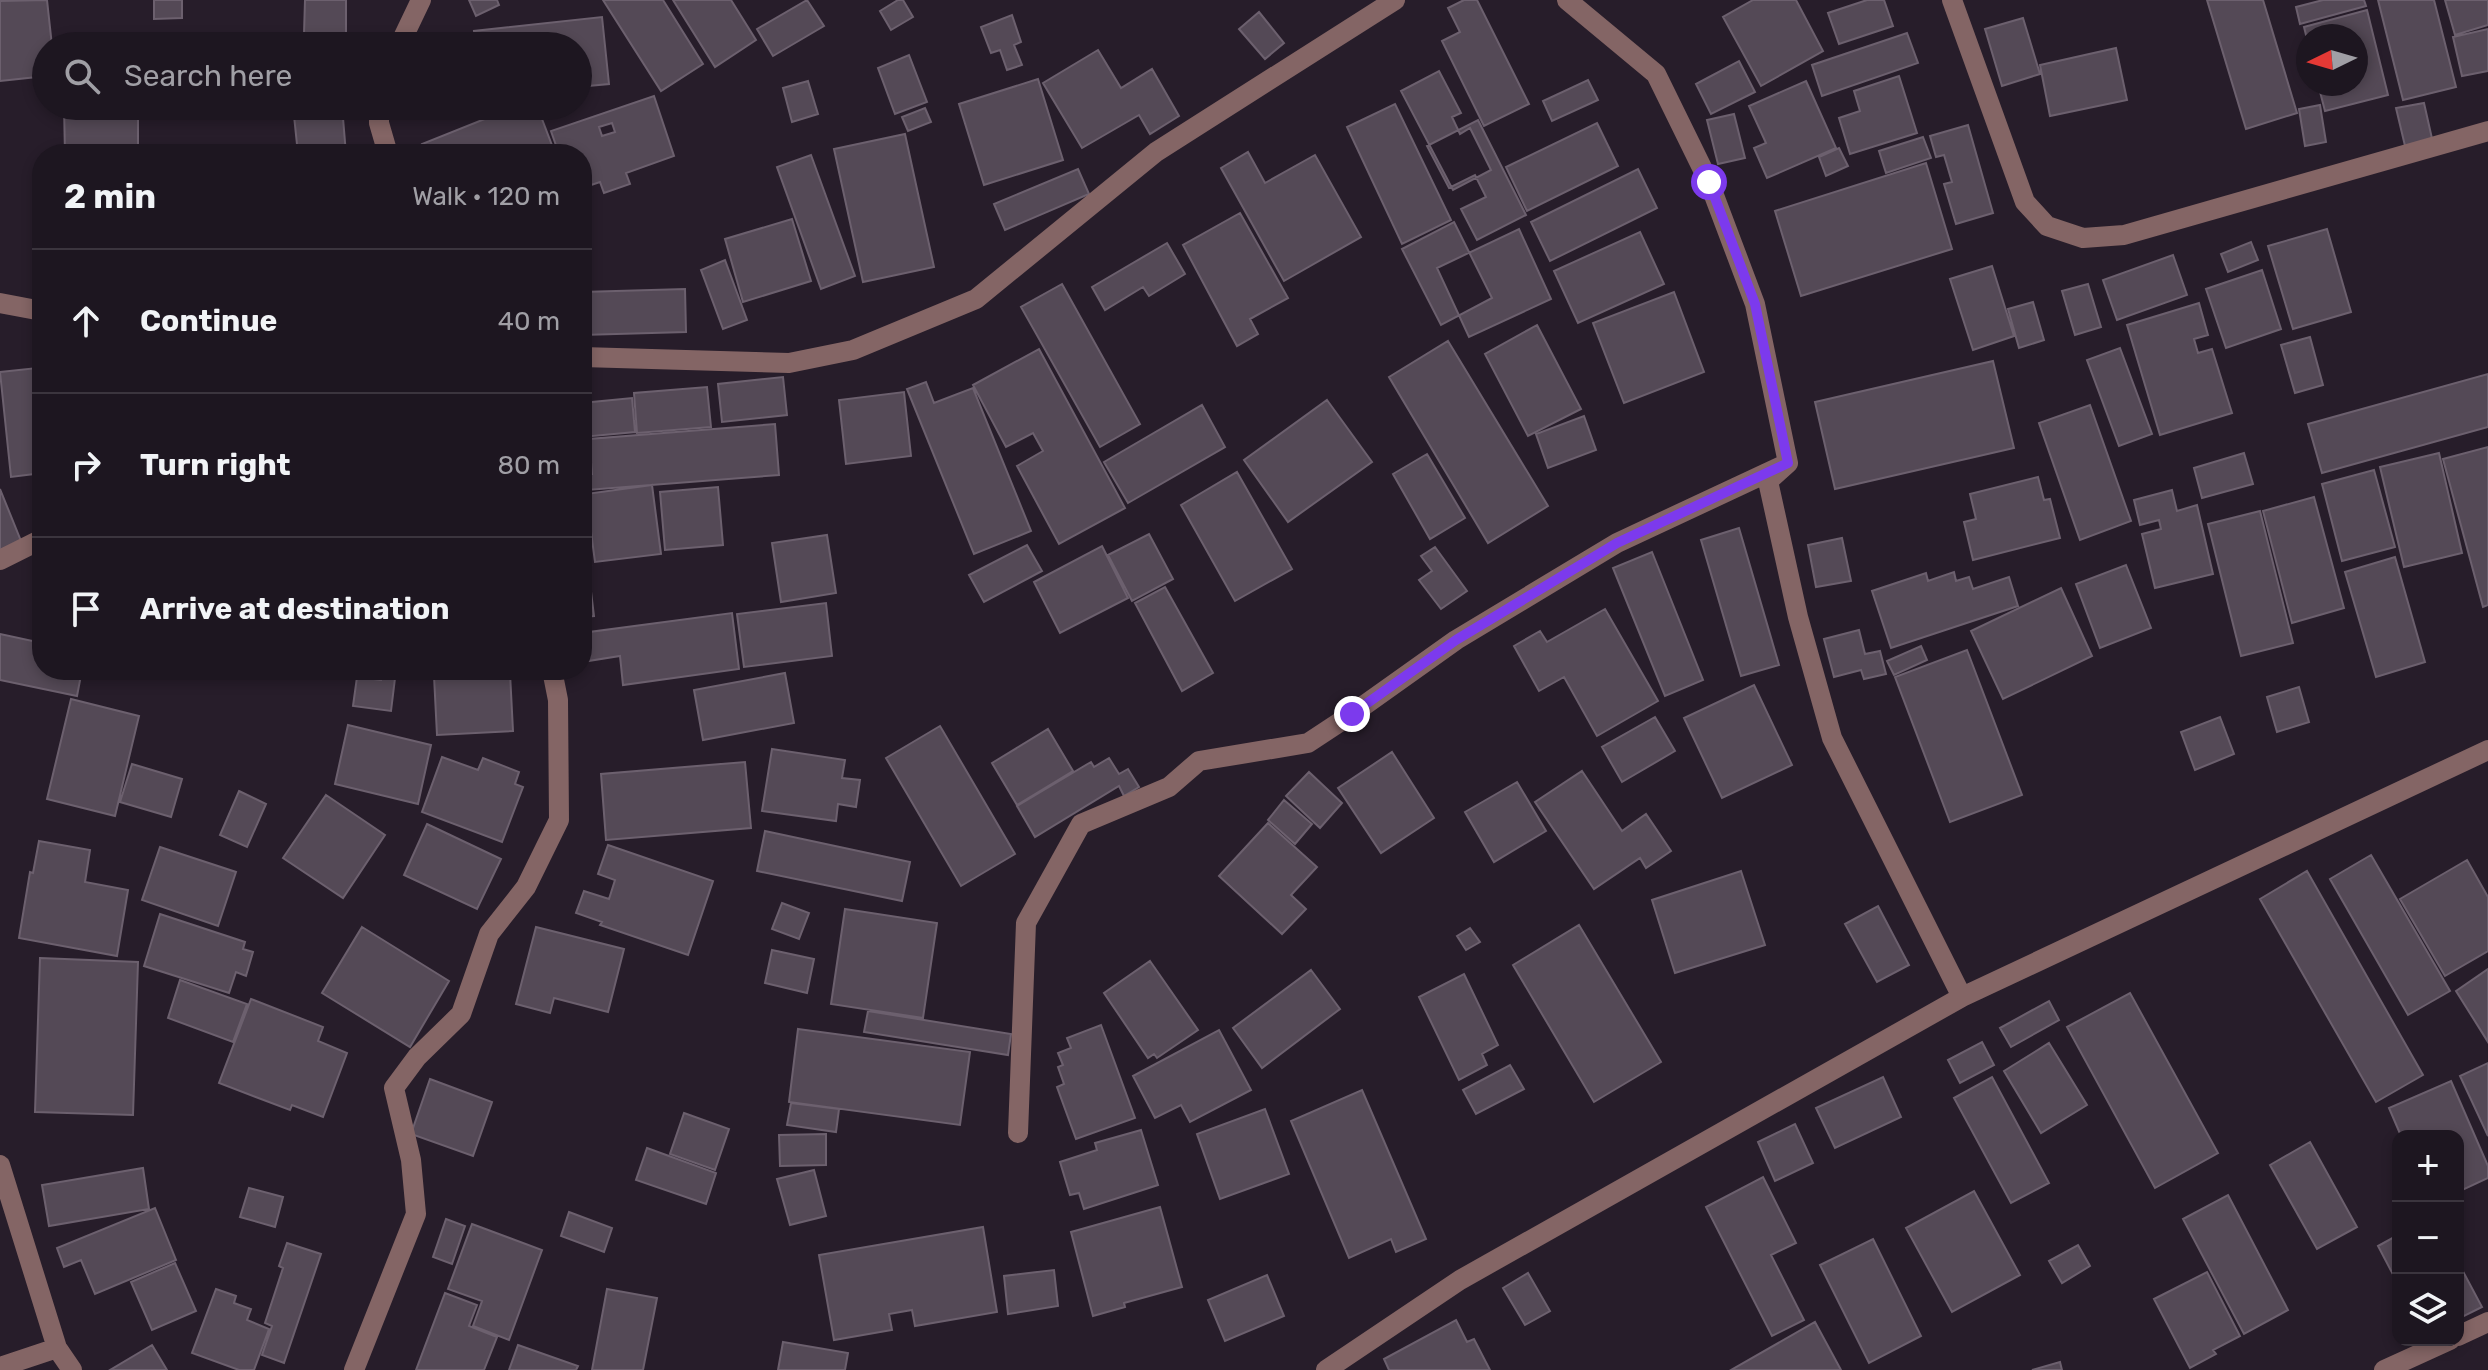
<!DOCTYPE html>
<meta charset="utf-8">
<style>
body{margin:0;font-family:Rubik,sans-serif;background:#251f29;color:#f1f3f6}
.controls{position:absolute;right:24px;bottom:24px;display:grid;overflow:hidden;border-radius:16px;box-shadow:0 4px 12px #0003}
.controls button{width:72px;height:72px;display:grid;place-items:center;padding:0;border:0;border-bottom:2px solid #3b353e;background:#1d1620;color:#f1f3f6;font:40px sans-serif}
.compass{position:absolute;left:2296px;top:24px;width:72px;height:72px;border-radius:50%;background:#1d1620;box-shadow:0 4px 12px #0003;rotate:265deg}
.stop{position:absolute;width:24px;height:24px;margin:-18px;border:6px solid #7c3aed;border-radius:50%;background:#fff}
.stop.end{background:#7c3aed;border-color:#fff;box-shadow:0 2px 8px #0008}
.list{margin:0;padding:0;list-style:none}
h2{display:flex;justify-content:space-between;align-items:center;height:104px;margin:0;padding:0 32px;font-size:34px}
h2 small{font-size:26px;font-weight:400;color:#a09fa5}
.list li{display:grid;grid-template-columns:52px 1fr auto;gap:24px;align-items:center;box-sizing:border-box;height:144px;padding:0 32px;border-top:2px solid #3b353e}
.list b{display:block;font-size:30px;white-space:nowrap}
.list em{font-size:26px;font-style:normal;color:#a09fa5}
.icon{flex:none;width:44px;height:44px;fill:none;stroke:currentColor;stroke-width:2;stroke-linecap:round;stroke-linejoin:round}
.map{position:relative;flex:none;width:2488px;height:1370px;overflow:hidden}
.search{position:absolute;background:#1d1620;box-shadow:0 4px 12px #0003;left:32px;top:32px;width:560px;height:88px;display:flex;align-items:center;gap:20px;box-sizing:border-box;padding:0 28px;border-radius:44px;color:#a09fa5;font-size:30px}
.panel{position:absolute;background:#1d1620;box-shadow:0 4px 12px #0003;left:32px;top:144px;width:560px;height:536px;border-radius:32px}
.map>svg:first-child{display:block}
</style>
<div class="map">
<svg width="2488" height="1370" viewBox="0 0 2488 1370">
<rect width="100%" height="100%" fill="#271d2a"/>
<path fill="#544956" stroke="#6c606e" stroke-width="2" fill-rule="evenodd" d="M47 0 52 46H46V76L0 81V1Z
M154 0H182V18L154 19Z
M305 0H346V34H304Z
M469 0H497L499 5 476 16Z
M603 0H663L703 64 661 91Z
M673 0H731L756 40 715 67Z
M807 0 824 26 773 56 757 29Z
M898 0H903L913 17 891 30 880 11Z
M1464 0H1477L1529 104 1484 126 1442 41 1460 32 1448 8Z
M1753 0H1796L1823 51 1761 86 1723 17Z
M1867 0H1884L1893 26 1839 44 1828 13Z
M2207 0H2263L2297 113 2246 129Z
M2323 0H2364L2366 6 2300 24 2296 7Z
M2378 0H2434L2456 87 2403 100Z
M2445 0H2488V25L2455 35Z
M2367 10 2388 95 2325 111 2318 84H2356V36H2308V43L2304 27Z
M1259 12 1284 43 1265 59 1239 29Z
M1012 15 1021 42 1014 45 1022 65 1007 70 1000 50 991 53 981 27Z
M602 17 609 84 578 87V46H476L474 31Z
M2023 18 2040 74 2002 86 1985 29Z
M2488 29V71L2462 76 2453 37Z
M1907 33 1918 63 1822 96 1812 65Z
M2116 48 2127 100 2050 116 2040 65Z
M1098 50 1121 88 1152 69 1179 116 1150 134 1139 115 1082 148 1043 83Z
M909 55 927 102 895 114 878 68Z
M1739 61 1755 92 1711 114 1696 84Z
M1439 71 1461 113 1452 117 1460 134 1470 128 1491 170 1453 190 1401 91Z
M1899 76 1917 133 1850 154 1839 118 1860 111 1854 91Z
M1038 79 1063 160 984 185 959 104Z
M1588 80 1598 100 1552 121 1543 101Z
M808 81 818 114 792 122 783 88Z
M1806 81 1836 148 1767 178 1754 148 1766 143 1749 106Z
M654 96 674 156 626 173 630 184 604 193 600 182 582 188V154H559L551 131ZM612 123 615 132 602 136 599 127Z
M2424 103 2433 143 2406 150 2396 108Z
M1395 104 1451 220 1402 244 1347 127Z
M2320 105 2326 142 2305 146 2299 109Z
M64 106H138V154H65Z
M293 106H342L346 154H298Z
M517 106H537L553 148 538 154H426L422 144Z
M925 108 931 122 908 131 902 117Z
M1734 114 1745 158 1718 164 1707 120Z
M1478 120 1526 215 1477 240 1461 209 1486 197 1475 175 1449 188 1427 146Z
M1597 123 1618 166 1527 211 1506 167Z
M1968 125 1993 213 1956 224 1944 184 1952 182 1944 155 1936 157 1930 136Z
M905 134 934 267 863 282 834 149Z
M1923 137 1931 158 1886 173 1879 151Z
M1839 148 1848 166 1826 176 1819 157Z
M1248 152 1265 183 1315 155 1361 237 1284 281 1221 168Z
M811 155 855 276 821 289 777 167Z
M1926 163 1952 249 1801 296 1775 211Z
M1078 169 1089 194 1005 230 994 204Z
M1638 169 1657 208 1550 261 1531 222Z
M1240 213 1288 298 1250 319 1258 334 1237 346 1183 245Z
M792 219 811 281 743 302 725 239Z
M1454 222 1492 298 1441 325 1402 249Z
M1519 229 1551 299 1469 337 1437 268Z
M2327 229 2351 312 2293 329 2268 246Z
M1640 232 1664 284 1578 323 1554 271Z
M2251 242 2258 260 2228 272 2221 254Z
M1167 243 1185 274 1149 296 1143 287 1105 310 1092 287Z
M2173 255 2187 295 2117 320 2103 280Z
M725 260 747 320 723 329 701 270Z
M1992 266 2014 336 1973 350 1950 279Z
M2262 270 2281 329 2226 348 2206 289Z
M1062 284 1140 424 1100 447 1021 307Z
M2088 284 2101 327 2075 335 2062 291Z
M685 289 686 332 582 335V292Z
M1674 292 1704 372 1624 403 1593 323Z
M2033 302 2044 340 2019 348 2008 309Z
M2199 303 2208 335 2194 339 2198 353 2212 349 2232 413 2160 435 2127 325Z
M1537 325 1581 409 1528 436 1485 354Z
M2310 337 2323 385 2295 393 2281 345Z
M1448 341 1548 506 1488 543 1389 377Z
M2120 348 2152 434 2119 446 2087 360Z
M1039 349 1125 508 1059 544 1017 466 1043 451 1033 433 1006 447 973 385Z
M1993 361 2014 448 1835 489 1815 402Z
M37 368 42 414V473L11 477 0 372Z
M2488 374V427L2322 473 2308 424Z
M783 377 787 415 722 422 718 384Z
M926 382 934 403 973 388 1031 531 974 554 907 389Z
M707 387 711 427 637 433 634 393Z
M904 392 911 456 846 464 839 400Z
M632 398 635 432 582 437V403Z
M1327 400 1372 462 1288 522 1244 460Z
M1202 405 1225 447 1128 503 1104 462Z
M2090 405 2131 521 2080 540 2039 423Z
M1584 416 1596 450 1548 468 1536 434Z
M775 424 779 475 587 490 585 474H592L589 439Z
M2488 447V605L2483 607 2443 459Z
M2244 453 2253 484 2202 498 2194 468Z
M2439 453 2462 553 2404 567 2380 467Z
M1427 454 1465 518 1430 539 1393 474Z
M2374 470 2395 547 2342 561 2322 484Z
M1237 472 1292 569 1235 601 1181 505Z
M2038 477 2044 500 2050 499 2060 538 1973 560 1964 522 1976 519 1970 494Z
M652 485 661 554 595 562 586 494Z
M718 487 723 545 665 550 660 492Z
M0 489 21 541 0 550Z
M2172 490 2177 511 2197 505 2213 574 2155 588 2142 534 2161 529 2159 520 2140 525 2134 500Z
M583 492 591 565 582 566V493Z
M2314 497 2344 608 2292 623 2263 511Z
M2260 511 2293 643 2241 656 2208 524Z
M1739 528 1779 665 1741 676 1701 540Z
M1149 534 1173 579 1132 601 1108 555Z
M827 535 836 593 781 602 772 543Z
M1842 538 1851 581 1816 587 1808 545Z
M1027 545 1042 571 984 602 969 575Z
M1102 546 1128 598 1060 633 1034 582Z
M1435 547 1467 591 1441 609 1419 580 1432 571 1421 556Z
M1652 552 1703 680 1665 696 1613 568Z
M2395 557 2425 662 2376 677 2345 572Z
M2126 565 2151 628 2100 648 2076 584Z
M588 567 594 616 582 617V568Z
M1954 572 1956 581 1969 577 1973 589 2009 577 2018 606 1891 648 1872 591 1926 573 1928 581Z
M1165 587 1213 673 1182 691 1135 603Z
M2061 588 2092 656 2003 699 1971 631Z
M826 603 832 656 744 667 737 614Z
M1605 609 1658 701 1597 736 1564 677 1539 691 1514 646 1540 631 1547 642Z
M732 613 739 669 623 685 620 656 582 662V633Z
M1859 630 1865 654 1880 651 1886 674 1864 679 1861 670 1834 677 1824 639Z
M0 634 42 643V670H82L77 696 0 680Z
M1921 646 1927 660 1894 675 1887 661Z
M1967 650 2022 795 1950 822 1895 677Z
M311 670H380V677Z
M382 670H396L391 711 353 706 357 677 381 680Z
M510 673 513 731 437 735 434 676Z
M785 673 794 723 703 740 694 690Z
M1754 685 1792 765 1722 798 1684 718Z
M2299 687 2309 722 2277 732 2267 697Z
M71 699 139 716 115 816 47 799Z
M1655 717 1675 751 1622 782 1602 747Z
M2220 717 2234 754 2195 770 2181 732Z
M348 725 431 745 418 804 335 784Z
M940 726 1015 854 961 886 886 758Z
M1048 729 1073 771 1017 805 992 763Z
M772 749 845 760 842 778 860 780 856 807 838 804 836 821 762 811Z
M1392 752 1434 818 1381 853 1338 788Z
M442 757 478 770 483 758 519 772 515 784 523 787 502 842 422 812Z
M1109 758 1119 774 1128 769 1139 787 1124 796 1119 786 1035 837 1017 806 1091 762 1094 767Z
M745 762 751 828 606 840 601 774Z
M132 764 182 779 171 817 120 802Z
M1582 771 1622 831 1646 814 1671 851 1646 868 1640 858 1594 889 1535 802Z
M1309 772 1342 803 1320 828 1286 796Z
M1517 782 1546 831 1494 862 1465 812Z
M239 791 266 804 247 847 220 835Z
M326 795 385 835 343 898 283 858Z
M1284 800 1312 824 1295 844 1268 820Z
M1268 823 1317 867 1291 895 1306 909 1282 934 1219 876Z
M427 824 501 859 477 909 404 875Z
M765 831 910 862 902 901 757 871Z
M39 841 90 850 85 882 128 890 117 956 19 938 30 872 33 873Z
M608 845 713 881 688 955 600 925 602 922 576 913 584 891 609 899 615 880 598 874Z
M160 847 236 872 218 926 142 900Z
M2371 855 2450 991 2408 1015 2330 879Z
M2467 860 2488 897V951L2445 976 2400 899Z
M1741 871 1765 945 1675 973 1652 900Z
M2307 871 2423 1075 2376 1102 2260 899Z
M782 903 809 913 799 939 772 929Z
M1878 906 1909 965 1877 982 1845 924Z
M845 909 937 923 923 1018 831 1004Z
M160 914 245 942 243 949 253 952 246 976 236 972 229 993 144 966Z
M1579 925 1661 1062 1594 1102 1513 965Z
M362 927 449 981 410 1047 322 993Z
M536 927 624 949 608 1012 554 998 550 1013 516 1004Z
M1470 928 1480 942 1466 950 1457 936Z
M772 950 814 959 807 993 765 983Z
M40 958 138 962 133 1115 35 1112Z
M1150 961 1198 1030 1157 1058 1154 1054 1148 1058 1104 993Z
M2488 969V1042L2456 991Z
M1311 970 1340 1009 1262 1068 1233 1028Z
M1464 974 1498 1045 1482 1054 1487 1065 1459 1080 1419 997Z
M180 980 247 1004 233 1042 168 1018Z
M2130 993 2218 1153 2155 1188 2067 1027Z
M251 999 323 1027 318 1041 347 1053 323 1117 292 1105 290 1110 219 1083Z
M2049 1001 2059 1020 2011 1047 2000 1028Z
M868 1011 1011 1034 1008 1055 864 1032Z
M1101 1025 1135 1118 1076 1139 1057 1087 1064 1084 1058 1067 1063 1065 1058 1053 1071 1048 1067 1038Z
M798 1029 970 1052 960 1125 789 1102Z
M1219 1030 1251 1090 1190 1122 1181 1105 1155 1118 1133 1076Z
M1982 1042 1994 1065 1960 1083 1948 1060Z
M2049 1043 2087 1105 2041 1133 2004 1071Z
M2488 1063V1136L2460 1076Z
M1510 1065 1524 1089 1476 1114 1463 1090Z
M1883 1077 1901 1117 1835 1148 1816 1108Z
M1992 1077 2049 1183 2011 1203 1954 1098Z
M430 1079 492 1102 473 1156 411 1134Z
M2451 1081 2488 1166V1178L2458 1192V1136H2401L2389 1108Z
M1362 1090 1426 1239 1396 1252 1391 1239 1349 1258 1291 1121Z
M791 1103 839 1109 836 1132 787 1125Z
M1265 1109 1289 1174 1220 1199 1197 1134Z
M684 1113 729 1129 715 1170 670 1154Z
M1795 1124 1813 1163 1775 1181 1758 1142Z
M1141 1130 1158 1185 1084 1209 1079 1193 1070 1195 1060 1162 1097 1150 1095 1143Z
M826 1134V1165L780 1166 779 1135Z
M2310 1142 2357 1227 2317 1249 2270 1165Z
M647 1148 716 1173 706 1204 636 1180Z
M143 1168 149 1209 49 1226 42 1185Z
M814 1170 826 1216 790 1225 777 1179Z
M1763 1177 1796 1243 1771 1255 1804 1320 1772 1336 1706 1207Z
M249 1188 283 1197 275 1227 240 1217Z
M1974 1191 2020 1275 1952 1312 1906 1228Z
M2228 1195 2288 1310 2244 1334 2183 1219Z
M1160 1207 1182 1287 1124 1303 1125 1307 1093 1316 1071 1232Z
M155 1208 176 1260 95 1294 81 1260 64 1267 57 1248Z
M569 1212 612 1228 604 1252 561 1236Z
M446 1219 465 1226 452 1264 433 1257Z
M472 1224 542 1250 509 1340 473 1326 482 1301 448 1289Z
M983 1227 997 1312 915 1326 912 1310 889 1314 892 1330 834 1340 819 1255Z
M2398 1235V1284L2378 1246Z
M1873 1239 1921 1336 1869 1363 1820 1265Z
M287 1243 321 1254 284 1363 262 1355 272 1326 265 1323 283 1268 279 1266Z
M2078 1245 2090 1266 2062 1283 2049 1261Z
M2458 1262 2482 1307 2458 1319Z
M175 1263 196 1311 152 1330 131 1282Z
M1054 1270 1058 1306 1008 1314 1004 1276Z
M2207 1272 2240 1336 2213 1350 2216 1354 2190 1368 2154 1299Z
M1528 1273 1550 1311 1525 1325 1503 1288Z
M1267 1275 1284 1316 1225 1341 1208 1300Z
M216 1289 236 1296 234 1303 251 1309 247 1320 269 1329 254 1370H239L192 1353Z
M607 1289 657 1298 643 1370H592Z
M445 1293 477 1305 469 1326 497 1337 484 1370H416Z
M1456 1320 1467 1342 1474 1339 1490 1370H1389L1384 1359Z
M1815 1322 1841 1370H1731Z
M783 1342 848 1353 845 1370H778Z
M152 1345 167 1370H110Z
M518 1345 578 1366 576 1370H509Z
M2060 1362 2062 1370H2032Z"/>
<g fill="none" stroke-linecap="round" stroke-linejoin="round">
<path stroke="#846565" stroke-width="20" d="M1567 0 1656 74 1709 182 1755 304 1788 463 1768 481 1798 617 1832 738 1962 997
M1952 0 2025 202 2047 226 2083 238 2124 235 2488 131
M399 46 421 0
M379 106V123L388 154
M0 303 42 311
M582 357 789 363 853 350 976 299 1156 152 1395 0
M0 560 42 539
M1018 1133 1026 923 1081 824 1169 787 1199 761 1308 743 1352 714 1456 640 1617 543 1788 463
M0 1165 57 1348 72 1370
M2458 1336 2488 1322
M0 1367 57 1348
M354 1370 416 1214 411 1160 394 1088 417 1057 461 1014 489 934 526 887 559 820 558 700 552 670
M1326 1370 1460 1280 1962 997 2488 750
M2384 1370 2450 1340"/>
</g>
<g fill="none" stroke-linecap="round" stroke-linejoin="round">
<path stroke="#7c3aed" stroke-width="10" d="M1352 714 1456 640 1617 543 1788 463 1755 304 1709 182"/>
</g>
</svg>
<div class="controls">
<button>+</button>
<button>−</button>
<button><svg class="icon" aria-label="layers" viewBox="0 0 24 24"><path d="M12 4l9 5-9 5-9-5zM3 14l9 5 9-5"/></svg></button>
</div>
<svg class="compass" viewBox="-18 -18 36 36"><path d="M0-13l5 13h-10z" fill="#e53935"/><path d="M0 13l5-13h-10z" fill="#a09fa5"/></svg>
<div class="stop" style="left:1709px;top:182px"></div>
<div class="stop end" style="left:1352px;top:714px"></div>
<div class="search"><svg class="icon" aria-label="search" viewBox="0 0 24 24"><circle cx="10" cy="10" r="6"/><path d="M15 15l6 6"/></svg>Search here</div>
<section class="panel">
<h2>2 min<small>Walk · 120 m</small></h2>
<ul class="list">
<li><svg class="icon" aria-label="ahead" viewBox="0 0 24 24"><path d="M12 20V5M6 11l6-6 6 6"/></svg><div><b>Continue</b></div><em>40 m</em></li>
<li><svg class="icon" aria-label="right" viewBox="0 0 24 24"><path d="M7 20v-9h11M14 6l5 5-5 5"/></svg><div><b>Turn right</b></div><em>80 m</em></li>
<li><svg class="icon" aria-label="arrive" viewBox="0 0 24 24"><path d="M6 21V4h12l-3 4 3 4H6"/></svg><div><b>Arrive at destination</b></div></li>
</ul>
</section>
</div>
